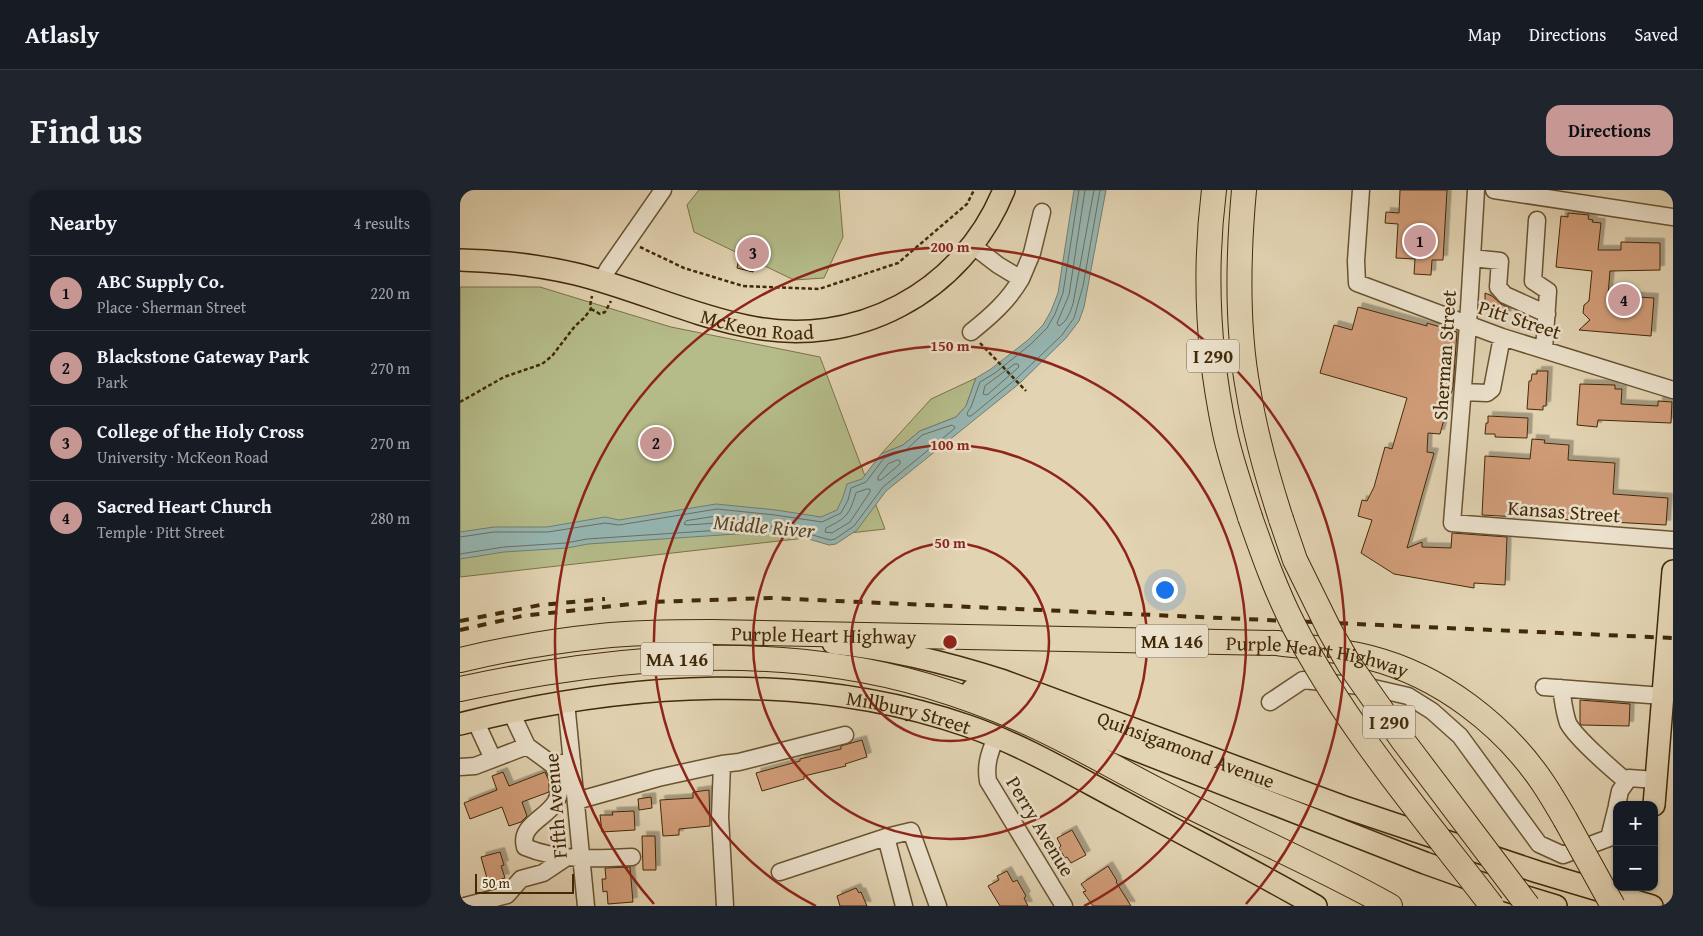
<!DOCTYPE html>
<meta charset="utf-8">
<style>
body{margin:0;font-family:"Gentium Book Plus",serif;background:#20242c;color:#f1f3f6}
.controls{position:absolute;right:15px;bottom:15px;display:grid;overflow:hidden;border-radius:10px;box-shadow:0 1px 4px #0004}
.controls button{width:45px;height:45px;display:grid;place-items:center;padding:0;border:0;border-bottom:1px solid #363941;background:#171b24;color:#f1f3f6;font:25px sans-serif}
.scale{position:absolute;left:15px;bottom:12px;width:99px;box-sizing:border-box;padding-left:5px;border:2px solid #422a07;border-top:0;font-size:14px;line-height:18px;white-space:nowrap;color:#422a07;-webkit-text-stroke:4px #ece2cd;paint-order:stroke}
.you{position:absolute;left:704px;top:399px;width:18px;height:18px;margin:-12px;border:4px solid #fff;border-radius:50%;background:#1a73e8;box-shadow:0 0 0 8px #1a73e833}
.badge{display:grid;place-items:center;width:32px;height:32px;border-radius:50%;background:#c59692;color:#111;font-size:16px;font-weight:700}
.pin{position:absolute;translate:-50% -50%;border:2px solid #fff;box-shadow:0 1px 5px #0006}
.list{margin:0;padding:0;list-style:none}
h2{display:flex;justify-content:space-between;align-items:center;height:65px;margin:0;padding:0 20px;font-size:21px}
h2 small{font-size:16px;font-weight:400;color:#9ea1a6}
.list li{display:grid;grid-template-columns:32px 1fr auto;gap:15px;align-items:center;box-sizing:border-box;height:75px;padding:0 20px;border-top:1px solid #363941}
.list b{display:block;font-size:19px;white-space:nowrap}
.list p{margin:0;font-size:16px;white-space:nowrap;color:#9ea1a6}
.list em{font-size:16px;font-style:normal;color:#9ea1a6}
.map{position:relative;flex:none;width:1213px;height:716px;overflow:hidden;border-radius:15px}
header{display:flex;align-items:center;gap:30px;box-sizing:border-box;height:70px;padding:0 25px;background:#171b24;border-bottom:1px solid #363941}
header strong{font-size:24px}
nav{display:flex;gap:28px;margin-inline-start:auto;font-size:18px}
.intro{display:flex;align-items:center;justify-content:space-between;box-sizing:border-box;height:120px;padding:0 30px}
h1{margin:0;font-size:35px}
.button{padding:12px 22px;border-radius:15px;background:#c59692;color:#111;font-size:18px;font-weight:700}
main{display:flex;gap:30px;padding:0 30px}
aside{flex:1;background:#171b24;border-radius:15px;box-shadow:0 1px 4px #0004}
.map>svg:first-child{display:block}
</style>
<header>
<strong>Atlasly</strong>
<nav><a>Map</a><a>Directions</a><a>Saved</a></nav>
</header>
<div class="intro"><h1>Find us</h1><a class="button">Directions</a></div>
<main>
<aside>
<h2>Nearby<small>4 results</small></h2>
<ul class="list">
<li><span class="badge">1</span><div><b>ABC Supply Co.</b><p>Place · Sherman Street</p></div><em>220 m</em></li>
<li><span class="badge">2</span><div><b>Blackstone Gateway Park</b><p>Park</p></div><em>270 m</em></li>
<li><span class="badge">3</span><div><b>College of the Holy Cross</b><p>University · McKeon Road</p></div><em>270 m</em></li>
<li><span class="badge">4</span><div><b>Sacred Heart Church</b><p>Temple · Pitt Street</p></div><em>280 m</em></li>
</ul>
</aside>
<div class="map">
<svg width="1213" height="716" viewBox="0 0 1213 716">
<defs>
<filter id="shadow"><feDropShadow dx="4.5" dy="-4.5" stdDeviation="0" flood-color="#0004"/></filter>
</defs>
<rect width="100%" height="100%" fill="#e2d3b2"/>
<filter id="stains"><feTurbulence type="fractalNoise" baseFrequency=".004" numOctaves="4"/><feColorMatrix values="0 0 0 0 .2 0 0 0 0 .09 0 0 0 0 .02 0 0 0 .5 -.17"/></filter>
<radialGradient id="worn" r=".72"><stop offset=".6" stop-color="#630" stop-opacity="0"/><stop offset="1" stop-color="#630" stop-opacity=".3"/></radialGradient>
<path fill="#b5bc8a" stroke="#7c7348" d="M239 0H379L383 47 364 88 334 90 234 42 227 15Z
M0 97H80L211 137 360 167 425 339 0 387Z
M516 188 506 216 496 227 460 241 443 255 421 264 471 209Z"/>
<path fill="#96b6b3" stroke="#747e6e" d="M614 0H646L624 117 619 131 606 148 560 193 426 301 397 340 376 354 369 355 321 341 128 354 107 358 44 362 0 369V342L34 337H87L145 327 159 330 256 314 316 320 361 327 377 320 383 307 387 294 402 289 421 264 443 255 460 241 496 227 506 216 516 188 531 179 568 150 583 135 591 121 598 103Z"/>
<g fill="none" stroke-linecap="round" stroke-linejoin="round">
<path stroke="#6c705d" stroke-width="1" d="M619 0 603 103 595 124 587 138 571 154 535 183 520 192 511 217 507 223 508 226H511L556 189 602 145 614 128 623 96 640 0
M625 0 609 105 597 133 599 136C607 132 610 122 613 114L634 0
M555 174H558L559 177 527 205 523 204 525 196Z
M438 270 440 271V274L421 290H418V287L428 274Z
M407 299H410V302L390 332 372 343 365 342 366 338C386 328 389 326 396 303Z
M257 326 274 327 276 330 273 332 227 335 224 334 226 331Z
M0 347 34 342H88L145 333 159 335 257 319 315 325 362 332 381 323 388 310 391 298 406 292 424 268 446 260 462 245 492 235 495 237 494 239 423 297 394 336 375 349 370 350 321 336 127 349 106 353 44 357 0 364"/>
</g>
<path fill="#d19d79" stroke="#422a07" filter="url(#shadow)" d="M940 0H987L983 70H972L971 85 954 84 955 69 936 68 938 34 925 33 926 22 939 23Z
M1108 23 1129 25 1128 29 1133 30 1132 32 1141 33 1138 60H1161V52L1200 53V80L1150 81 1148 105 1194 108 1191 146 1119 140 1130 130 1123 123 1124 115 1129 111 1132 81 1096 77 1101 26 1108 27Z
M279 68 295 71 293 82 277 78Z
M1025 103 1032 106 1041 114 1049 118 1046 126 1034 122 1036 118H1025Z
M898 117 967 136V133L997 142 993 197 980 244 968 243 967 262 974 263 947 358 962 352V357L991 358 992 343 1047 347 1045 395 1014 393V398L934 384 901 363 912 330 898 326 902 310 907 311 914 297 925 257 932 259 947 208 860 183 874 135 892 140Z
M1077 181H1088L1086 216H1083V220L1067 219 1069 191H1071L1072 184H1077Z
M1120 194 1155 195V199H1162L1161 214 1198 216V211L1212 212 1211 233 1138 230 1137 237 1117 235Z
M1028 226 1068 228 1067 248 1035 247V244H1025L1026 233H1028Z
M1072 249 1085 250 1084 253 1109 255 1108 270 1155 273 1153 304 1208 308 1206 335 1022 325 1025 266 1070 269Z
M1120 510 1170 514 1169 536 1121 535 1120 533Z
M402 550 407 567 385 574 386 576 344 586V589L302 601 296 583 340 571V569L381 559V556Z
M43 582 49 596 85 582 89 591V602L62 612 67 626 61 632 49 636 42 617 10 629 4 613 37 600 32 586Z
M249 600 250 636 219 639V645L203 646 200 610 233 608V602Z
M191 607 192 618 179 620 178 609Z
M174 621 175 640 142 642 140 625H153L152 622Z
M612 640 626 665 611 673 607 667 605 668 599 658 601 656 597 648Z
M182 646H195L196 680H183Z
M40 662 44 675 41 676 45 688 28 692 21 667Z
M648 676 657 691 656 692 671 716H633L623 702 626 701 621 694Z
M170 677 173 712 148 714 147 701 143 702 142 689H146L145 678Z
M547 681 553 692 557 690 566 706 564 708 568 716H540L528 696 539 690 537 686Z
M396 698 399 703 401 702 407 716H380L377 706Z"/>
<g fill="none" stroke-linecap="round" stroke-linejoin="round">
<g stroke="#6a5432" stroke-width="19">
<path id="minor" d="M901 0 896 71 897 93 1042 147 1213 200
M1016 0 1008 135 992 333 1213 350
M1034 0 1213 27
M1077 30 1073 91 1088 101 1084 160
M1012 68 1040 71 1038 97 1045 105 1087 124
M561 89 572 63 582 22
M141 92 148 79 203 0
M511 142C531 126 548 111 561 89L538 75 512 55
M1003 202 1027 203 1032 199 1042 147
M1084 497 1203 506
M1101 498C1103 510 1104 522 1108 533 1115 547 1153 580 1166 591
M106 512 126 716
M810 512 843 490 909 497 948 506 972 521 1000 546 1079 654 1103 665 1149 648 1157 616
M51 522 67 556 93 575
M15 530 33 569
M536 547C530 562 525 574 528 591L604 716
M112 571 93 575C95 580 98 585 99 590 106 627 57 628 65 657 98 671 137 669 172 667
M262 574 279 572 385 545
M0 577 15 576 67 556
M116 611 198 588 262 574 260 627 265 716
M1157 615 1160 601 1169 588 1196 590
M426 647 451 641 478 716
M320 682 426 647 444 716
M5 716 47 705 61 689 83 683 107 667"/>
</g>
<g stroke="#422a07" stroke-width="24">
<g id="major">
<path id="s1" d="M0 70C39 71 78 75 116 84 173 98 228 124 286 136 395 160 502 103 544 0"/>
<path id="s2" d="M373 453C432 459 488 473 544 491L887 618 1078 682 1192 716"/>
<path d="M512 500 556 513 592 527 965 673 1021 693 1096 716"/>
<path id="s3" d="M0 534C164 492 346 480 508 536 563 555 613 585 664 612 728 647 793 680 856 716"/>
<path d="M1194 615 1213 381"/>
</g>
</g>
<g stroke="#422a07" stroke-width="26">
<g id="highway">
<path d="M754 0C744 80 748 164 765 243 771 271 781 299 790 327"/>
<path d="M784 0C778 66 776 134 788 199 795 243 807 286 821 329"/>
<path id="s4" d="M0 470C46 459 93 451 141 446 178 442 215 442 252 442L817 453C848 457 880 460 911 468 980 486 1043 534 1083 593 1091 605 1098 617 1105 629"/>
<path d="M0 499C125 472 256 457 383 477 443 486 503 505 559 529 613 552 664 584 717 610 788 646 861 677 930 716"/>
</g>
</g>
<path stroke="#422a07" stroke-width="2.5" stroke-dasharray="4 2.5" stroke-linecap="butt" d="M180 57 224 78 283 96 359 99 438 73 507 14 514 0
M131 119 140 124 145 122 151 111
M520 153 566 201
M0 212 44 187 82 174 92 166 115 136 124 128 131 119 130 116 132 106"/>
<use href="#minor" stroke="#ece2cd" stroke-width="16"/>
<use href="#major" stroke="#e2d3b2" stroke-width="21"/>
<use href="#highway" stroke="#e2d3b2" stroke-width="24"/>
<path stroke="#422a07" stroke-width="4" stroke-dasharray="9 9" stroke-linecap="butt" d="M0 431 80 415 145 409
M0 440 62 426 190 412 310 408 1213 448"/>
<g stroke="#422a07" stroke-width="26" stroke-linecap="butt">
<path id="highway-bridge" d="M790 327C803 364 816 401 834 436 887 538 963 626 1032 716
M821 329 835 370 870 441 889 474 944 552 1068 716
M1105 629 1153 716"/>
</g>
<use href="#highway-bridge" stroke="#e2d3b2" stroke-width="24"/>
</g>
<g fill="none" stroke="#8f2418" stroke-width="2.5">
<circle cx="490" cy="452" r="99"/>
<circle cx="490" cy="452" r="197"/>
<path d="M356 716A296 296 0 1 1 624 716"/>
<path d="M194 714A395 395 0 1 1 786 714"/>
</g>
<g text-anchor="middle" dominant-baseline="central" stroke-width="5" stroke-linejoin="round" paint-order="stroke">
<g fill="#ece2cd" stroke="#756142" stroke-width="1">
<rect x="727" y="149.5" width="52" height="33" rx="4"/>
<rect x="676" y="434.5" width="72" height="33" rx="4"/>
<rect x="181" y="452.5" width="72" height="33" rx="4"/>
<rect x="903" y="515.5" width="52" height="33" rx="4"/>
</g>
<g font-size="19" font-weight="bold" fill="#422a07">
<text x="753" y="166">I 290</text>
<text x="712" y="451">MA 146</text>
<text x="217" y="469">MA 146</text>
<text x="929" y="532">I 290</text>
</g>
<g font-size="20" fill="#422a07" stroke="#ece2cd">
<text transform="translate(1060 129) rotate(18)">Pitt Street</text>
<text stroke="none"><textPath href="#s1" startOffset="306">McKeon Road</textPath></text>
<text transform="translate(984 165) rotate(-86)">Sherman Street</text>
<text transform="translate(1104 321) rotate(4)">Kansas Street</text>
<text stroke="none"><textPath href="#s4" startOffset="366">Purple Heart Highway</textPath></text>
<text stroke="none"><textPath href="#s4" startOffset="861">Purple Heart Highway</textPath></text>
<text stroke="none"><textPath href="#s3" startOffset="454">Millbury Street</textPath></text>
<text stroke="none"><textPath href="#s2" startOffset="370">Quinsigamond Avenue</textPath></text>
<text transform="translate(95 616) rotate(-95)">Fifth Avenue</text>
<text transform="translate(581 636) rotate(59)">Perry Avenue</text>
</g>
<g font-size="21" font-style="italic" fill="#534629" stroke="#ece2cd">
<text transform="translate(304 336) rotate(5)">Middle River</text>
</g>
</g>
<circle cx="490" cy="452" r="8" fill="#8f2418" stroke="#ece2cd" stroke-width="2.5"/>
<g font-size="15" text-anchor="middle" font-weight="bold" fill="#8f2418" stroke="#ece2cd" stroke-width="5" stroke-linejoin="round" paint-order="stroke">
<text x="490" y="62">200 m</text>
<text x="490" y="161">150 m</text>
<text x="490" y="260">100 m</text>
<text x="490" y="358">50 m</text>
</g>
<rect width="100%" height="100%" filter="url(#stains)"/>
<rect width="100%" height="100%" fill="url(#worn)"/>
</svg>
<div class="controls">
<button>+</button>
<button>−</button>
</div>
<div class="scale">50 m</div>
<div class="you"></div>
<div class="pin badge" style="left:960px;top:51px">1</div>
<div class="pin badge" style="left:196px;top:253px">2</div>
<div class="pin badge" style="left:293px;top:63px">3</div>
<div class="pin badge" style="left:1164px;top:110px">4</div>
</div>
</main>
